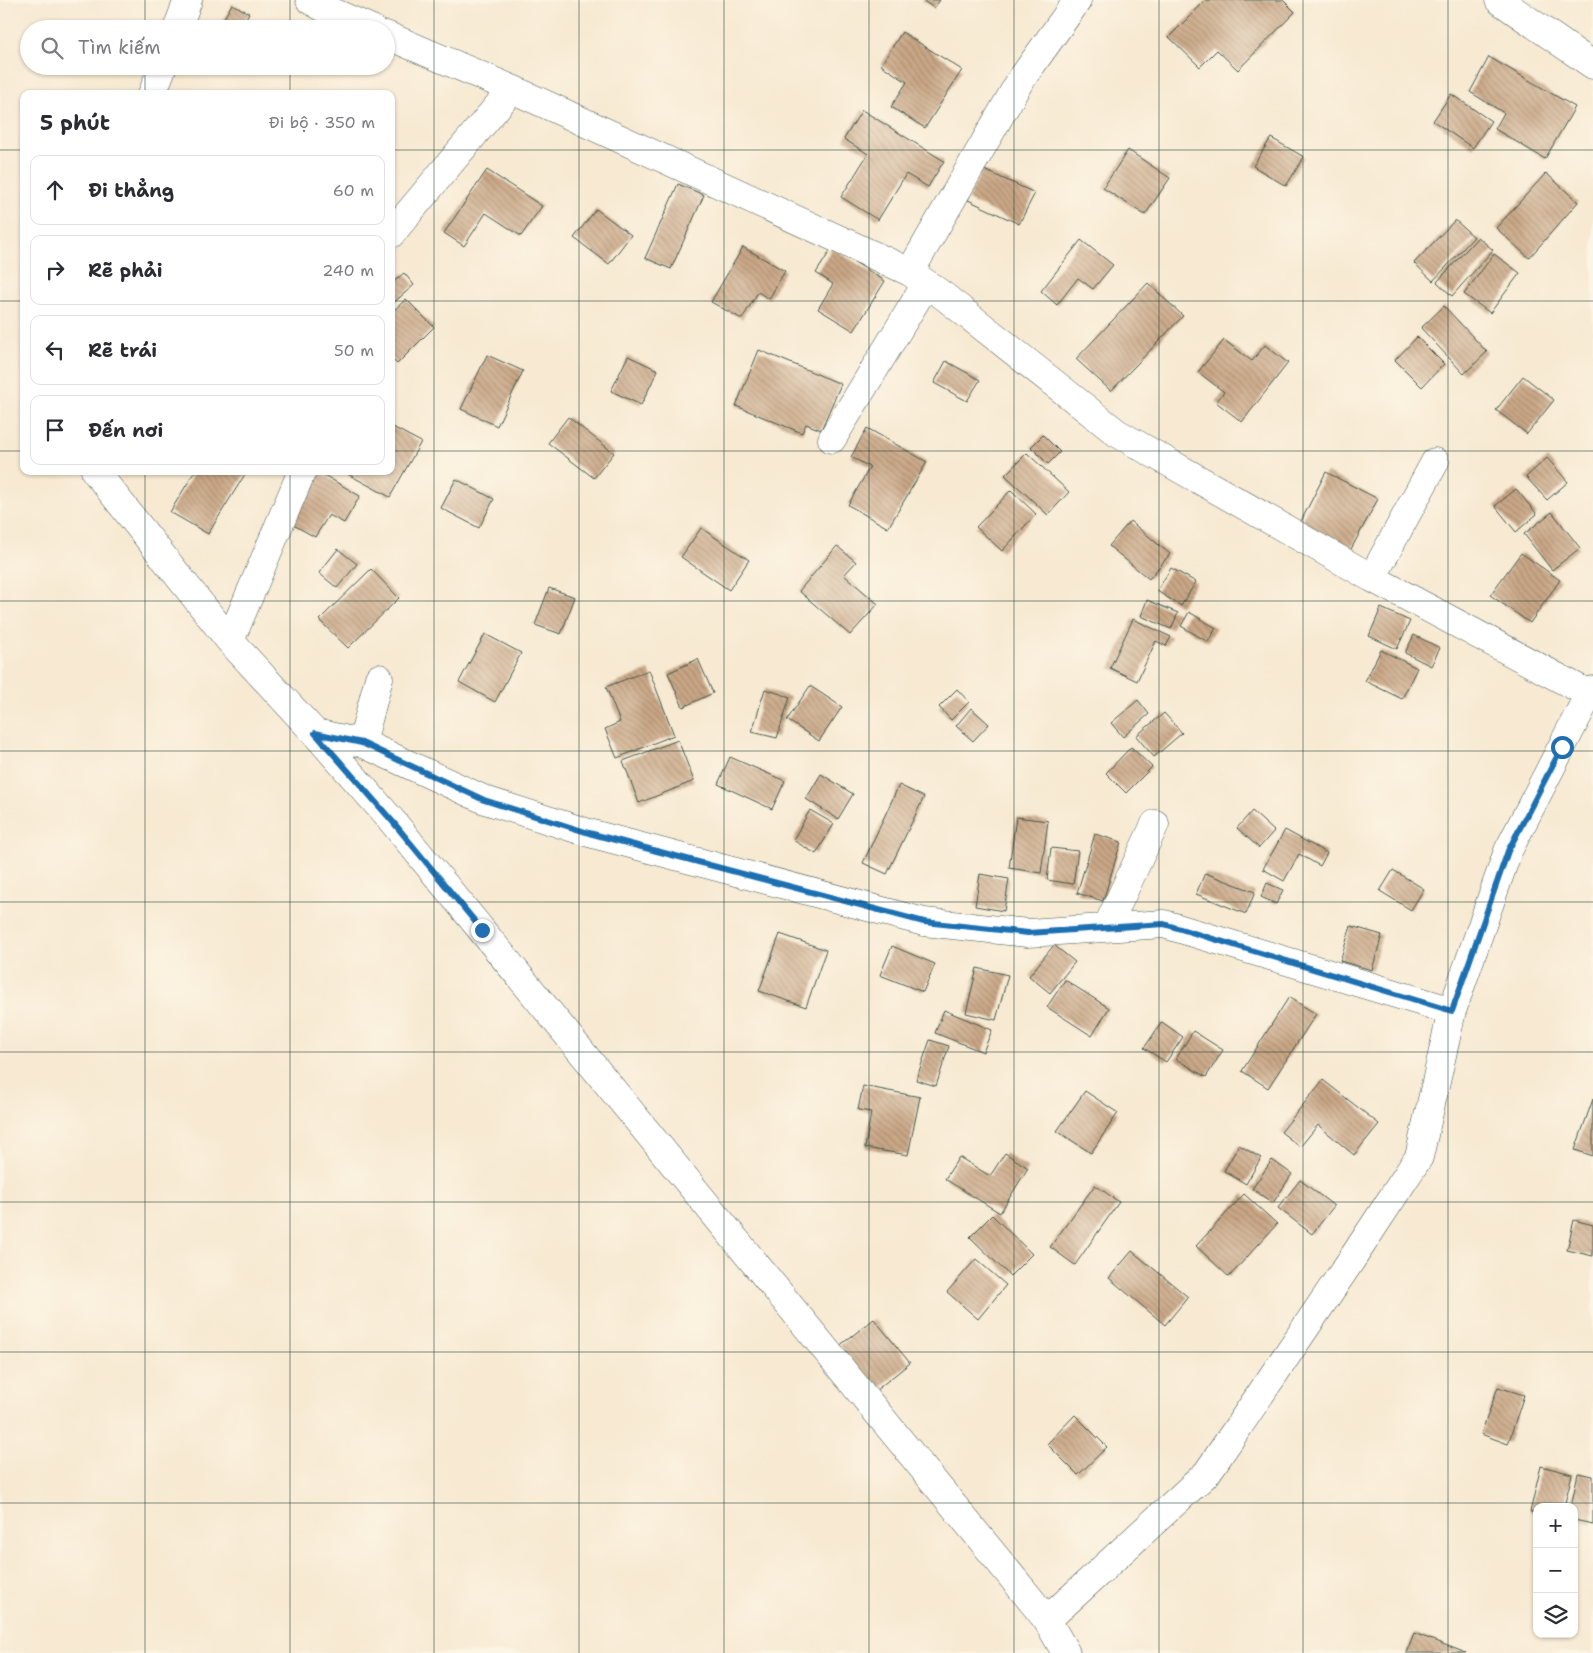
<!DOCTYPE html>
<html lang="vi">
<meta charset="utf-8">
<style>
body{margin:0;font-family:"Shantell Sans",sans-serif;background:#f7f7f7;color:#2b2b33}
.controls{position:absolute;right:15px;bottom:15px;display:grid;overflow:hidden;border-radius:10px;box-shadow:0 1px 4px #0004}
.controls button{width:45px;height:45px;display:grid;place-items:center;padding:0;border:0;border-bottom:1px solid #e1e1e2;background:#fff;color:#2b2b33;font:25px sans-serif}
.stop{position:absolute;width:15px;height:15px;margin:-11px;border:4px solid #1f6fb2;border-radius:50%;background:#fff}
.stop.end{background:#1f6fb2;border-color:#fff;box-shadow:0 1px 5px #0008}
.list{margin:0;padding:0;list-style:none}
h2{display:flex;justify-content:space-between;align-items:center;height:65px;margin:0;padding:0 20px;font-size:21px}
h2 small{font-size:16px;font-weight:400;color:#7c7c81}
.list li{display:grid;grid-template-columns:32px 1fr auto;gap:15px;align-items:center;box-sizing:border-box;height:70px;margin:0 10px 10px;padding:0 10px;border:1px solid #e1e1e2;border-radius:10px}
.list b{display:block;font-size:19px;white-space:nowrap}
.list em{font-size:16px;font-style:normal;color:#7c7c81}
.icon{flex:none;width:28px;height:28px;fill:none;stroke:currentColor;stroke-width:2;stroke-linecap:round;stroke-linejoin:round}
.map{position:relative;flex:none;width:1593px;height:1653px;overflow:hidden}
.search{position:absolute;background:#fff;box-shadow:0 1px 4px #0004;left:20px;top:20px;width:375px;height:55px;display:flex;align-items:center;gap:12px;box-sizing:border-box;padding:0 18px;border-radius:28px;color:#7c7c81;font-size:19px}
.panel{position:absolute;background:#fff;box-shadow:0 1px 4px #0004;left:20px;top:90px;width:375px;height:385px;border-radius:10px}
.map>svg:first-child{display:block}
</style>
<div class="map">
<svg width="1593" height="1653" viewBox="0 0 1593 1653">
<defs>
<pattern id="building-back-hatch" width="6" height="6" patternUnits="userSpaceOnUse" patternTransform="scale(1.25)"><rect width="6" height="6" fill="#caa786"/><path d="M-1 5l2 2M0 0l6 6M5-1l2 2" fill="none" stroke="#a3896e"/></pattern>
</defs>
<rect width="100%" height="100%" fill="#fcf5e5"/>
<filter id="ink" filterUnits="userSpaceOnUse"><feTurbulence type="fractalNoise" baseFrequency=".02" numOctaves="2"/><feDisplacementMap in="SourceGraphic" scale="10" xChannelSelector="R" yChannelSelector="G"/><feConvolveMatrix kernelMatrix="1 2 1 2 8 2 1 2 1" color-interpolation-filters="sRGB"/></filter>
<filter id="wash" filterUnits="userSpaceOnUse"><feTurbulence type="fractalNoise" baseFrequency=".0096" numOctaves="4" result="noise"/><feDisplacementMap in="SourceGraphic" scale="20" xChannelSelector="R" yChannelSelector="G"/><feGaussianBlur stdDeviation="1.12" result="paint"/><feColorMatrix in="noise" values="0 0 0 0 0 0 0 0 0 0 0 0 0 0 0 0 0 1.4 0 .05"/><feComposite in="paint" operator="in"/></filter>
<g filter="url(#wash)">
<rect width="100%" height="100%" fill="#f7e9d2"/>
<g id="blocks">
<path fill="url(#building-back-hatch)" d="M922 0H940L934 8Z
M1206 0H1283L1295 12 1238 70 1217 50 1200 67 1169 37Z
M232 4 249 13 240 29H222L219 27Z
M902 32 962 70 925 128 891 107 907 82 881 65Z
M1489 57 1575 107 1545 159 1495 129 1504 113 1470 92Z
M1451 94 1491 121 1473 148 1433 121Z
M862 110 944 161 928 187 906 174 878 220 841 197 868 154 844 139Z
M1271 138 1304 157 1286 186 1253 166Z
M1128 150 1170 178 1145 215 1103 188Z
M982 169 1035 193 1019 224 968 200Z
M487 170 542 206 521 236 486 213 464 246 444 233Z
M1546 173 1578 202 1529 258 1496 228Z
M678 184 704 195 671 269 645 258Z
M596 209 631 235 609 264 574 238Z
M1455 220 1474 237 1433 281 1414 263Z
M1478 237 1493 250 1452 296 1437 282Z
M1081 240 1113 265 1093 289 1078 278 1057 305 1041 291Z
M743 247 785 271 769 299 758 292 742 319 711 302Z
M832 248 885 281 854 331 818 309 833 284 816 273Z
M1494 254 1520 273 1490 313 1464 294Z
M404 273 414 285 391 305V284Z
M1148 283 1183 316 1111 391 1076 359Z
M406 299 434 327 397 364 391 358V313Z
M1444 306 1487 352 1464 374 1421 328Z
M1417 337 1444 364 1422 387 1395 360Z
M1224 340 1252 361 1265 345 1288 363 1242 422 1216 402 1224 392 1198 372Z
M759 350 841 384 821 430 806 424 802 433 736 406Z
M487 355 523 371 497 426 461 409Z
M628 356 658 370 641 405 611 391Z
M946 361 980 380 967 401 934 383Z
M1523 376 1554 400 1527 434 1496 410Z
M568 417 614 453 594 478 548 443Z
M391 426 421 442 390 497 342 471H391Z
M867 428 927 462 888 528 848 505 870 467 851 457Z
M1043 435 1060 452 1048 464 1031 447Z
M1027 453 1069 492 1048 515 1005 475Z
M1547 458 1568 482 1547 500 1526 477Z
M195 471H247L208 534 170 512Z
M317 471 360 496 344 523 329 515 315 537 288 522Z
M1326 472 1378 499 1350 551 1299 525Z
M456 479 494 499 479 528 441 508Z
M1516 489 1537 514 1516 532 1495 506Z
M1011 490 1036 514 1002 551 976 527Z
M1552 512 1580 548 1552 570 1524 534Z
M1130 521 1170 554 1149 579 1109 546Z
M701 528 749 560 729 590 681 557Z
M837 546 856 562 844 575 878 604 850 635 799 591Z
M338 549 357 564 337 588 319 573Z
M1521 553 1560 580 1530 623 1490 595Z
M1171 568 1196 582 1181 606 1157 591Z
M371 569 399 598 348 648 319 620Z
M549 588 575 597 561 634 535 625Z
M1147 600 1178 613 1171 629 1141 616Z
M1381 608 1410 621 1397 649 1369 636Z
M1189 612 1216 628 1208 642 1181 626Z
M1133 619 1171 637 1166 646 1156 641 1137 681 1110 668Z
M485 634 521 653 495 702 459 682Z
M1414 635 1440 648 1431 666 1405 653Z
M1381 650 1417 668 1402 699 1365 681Z
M698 659 713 693 683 707 668 673Z
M649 670 674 735 617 758 605 729 620 722 606 687Z
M810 686 842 707 819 741 787 720Z
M765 689 790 697 777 738 752 732Z
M957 689 969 702 951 720 939 707Z
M1138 700 1149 714 1123 737 1111 723Z
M971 708 989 724 973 741 956 726Z
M1164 713 1182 733 1154 757 1136 736Z
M678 740 694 781 639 803 623 761Z
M1131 747 1152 767 1126 793 1106 773Z
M730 757 785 781 772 809 718 784Z
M821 774 853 794 838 819 806 799Z
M899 785 924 797 887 874 863 863Z
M810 810 834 824 816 854 793 840Z
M1252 811 1274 831 1259 848 1237 828Z
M1016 817 1048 821 1041 873 1009 868Z
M1285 830 1327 853 1320 866 1299 854 1284 881 1263 869Z
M1095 834 1121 842 1103 901 1077 893Z
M1051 848 1078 851 1073 884 1047 880Z
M1393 870 1424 889 1411 910 1380 891Z
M1205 873 1255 892 1246 914 1196 894Z
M980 874 1009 879 1004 911 975 906Z
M1267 883 1283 890 1276 904 1261 897Z
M1351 926 1382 935 1372 970 1340 961Z
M780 934 826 950 806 1007 759 991Z
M1054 945 1075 962 1050 993 1029 976Z
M892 946 935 964 923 992 880 975Z
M977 968 1008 975 996 1020 966 1013Z
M1065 980 1109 1008 1092 1036 1047 1007Z
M1289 997 1316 1014 1268 1088 1242 1071Z
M944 1010 992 1030 983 1052 935 1033Z
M1162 1022 1183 1037 1166 1062 1144 1048Z
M1193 1031 1223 1050 1206 1077 1176 1059Z
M930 1040 949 1046 936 1086 916 1080Z
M1323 1080 1379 1124 1354 1155 1318 1125 1300 1147 1281 1132Z
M863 1086 920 1097 908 1155 865 1148 871 1112 858 1110Z
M1085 1091 1118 1113 1091 1153 1057 1131Z
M1593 1099V1156L1575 1150Z
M1239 1145 1261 1158 1246 1184 1224 1171Z
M1005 1153 1028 1168 1000 1213 945 1179 959 1157 990 1176Z
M1272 1160 1292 1174 1273 1203 1252 1189Z
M1300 1180 1334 1206 1312 1234 1278 1208Z
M1095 1185 1119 1202 1075 1265 1050 1247Z
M1244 1194 1277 1224 1229 1277 1196 1246Z
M992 1215 1032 1254 1010 1276 970 1237Z
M1574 1220 1593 1225V1256L1567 1250Z
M1132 1251 1188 1297 1165 1325 1109 1278Z
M976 1259 1006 1285 978 1319 947 1292Z
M874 1319 910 1363 875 1391 839 1346Z
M1498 1387 1524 1395 1508 1444 1481 1434Z
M1075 1415 1107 1447 1078 1475 1047 1444Z
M1541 1466 1572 1474 1564 1507H1537V1513L1530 1512Z
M1578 1473 1593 1476V1524L1574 1520V1507H1571Z
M1414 1633 1466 1653H1406Z"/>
</g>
</g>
<g filter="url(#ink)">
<use href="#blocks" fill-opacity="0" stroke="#3f574c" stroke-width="1"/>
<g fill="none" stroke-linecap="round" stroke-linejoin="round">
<g stroke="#3f574c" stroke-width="29">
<path id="street" d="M310 0 326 9 372 29
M1499 0 1593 65
M177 29 188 0
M386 35 512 89 910 272 945 297 1117 433 1372 578 1589 694 1593 690
M152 94 163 66
M391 234 512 89
M910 272 1020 81 1077 1
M832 439 926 284
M95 471 230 641 315 733 393 822 1026 1594 1047 1620 1066 1653
M1372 578 1435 462
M230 641 302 471
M315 733 362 743 485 800 589 833 924 922 1028 933 1164 924 1452 1011
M362 743 379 678
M1107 927 1155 824
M1047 1620 1207 1473 1354 1256 1419 1157 1452 1011 1508 851 1589 694"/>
</g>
<use href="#street" stroke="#fff" stroke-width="28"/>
</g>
</g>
<g fill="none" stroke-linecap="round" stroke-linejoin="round" filter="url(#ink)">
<path stroke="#1f6fb2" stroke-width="6" d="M482 930 393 822 315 733 362 743 484 800 589 833 924 922 1028 933 1164 924 1452 1011 1508 851 1562 747"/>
</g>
<path fill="none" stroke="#1f3d34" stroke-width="1" stroke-opacity="0.55" d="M145 0V29M290 0V29M434 0V1653M579 0V1653M724 0V1653M869 0V1653M1014 0V1653M1159 0V1653M1303 0V1653M1448 0V1653M145 66V94M290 66V94M0 150H24M391 150H1593M0 301H24M391 301H1593M0 451H24M391 451H1593M145 471V1653M290 471V1653M0 601H1593M0 751H1593M0 902H1593M0 1052H1593M0 1202H1593M0 1352H1593M0 1503H1593"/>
</svg>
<div class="controls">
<button>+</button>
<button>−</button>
<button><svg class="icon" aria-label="layers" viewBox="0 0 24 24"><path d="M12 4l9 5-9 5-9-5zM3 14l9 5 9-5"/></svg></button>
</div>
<div class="stop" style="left:1562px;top:747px"></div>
<div class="stop end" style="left:482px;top:930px"></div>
<div class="search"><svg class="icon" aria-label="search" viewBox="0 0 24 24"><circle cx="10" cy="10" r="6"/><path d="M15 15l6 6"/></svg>Tìm kiếm</div>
<section class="panel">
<h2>5 phút<small>Đi bộ · 350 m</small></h2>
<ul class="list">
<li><svg class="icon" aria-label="ahead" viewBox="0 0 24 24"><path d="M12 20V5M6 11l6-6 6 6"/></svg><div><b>Đi thẳng</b></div><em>60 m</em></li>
<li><svg class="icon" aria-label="right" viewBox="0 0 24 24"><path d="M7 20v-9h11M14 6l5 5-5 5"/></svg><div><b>Rẽ phải</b></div><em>240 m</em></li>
<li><svg class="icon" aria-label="left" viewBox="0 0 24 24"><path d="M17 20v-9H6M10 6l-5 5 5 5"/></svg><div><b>Rẽ trái</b></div><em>50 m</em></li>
<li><svg class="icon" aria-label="arrive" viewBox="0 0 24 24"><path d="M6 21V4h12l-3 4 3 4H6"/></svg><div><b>Đến nơi</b></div></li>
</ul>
</section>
</div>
